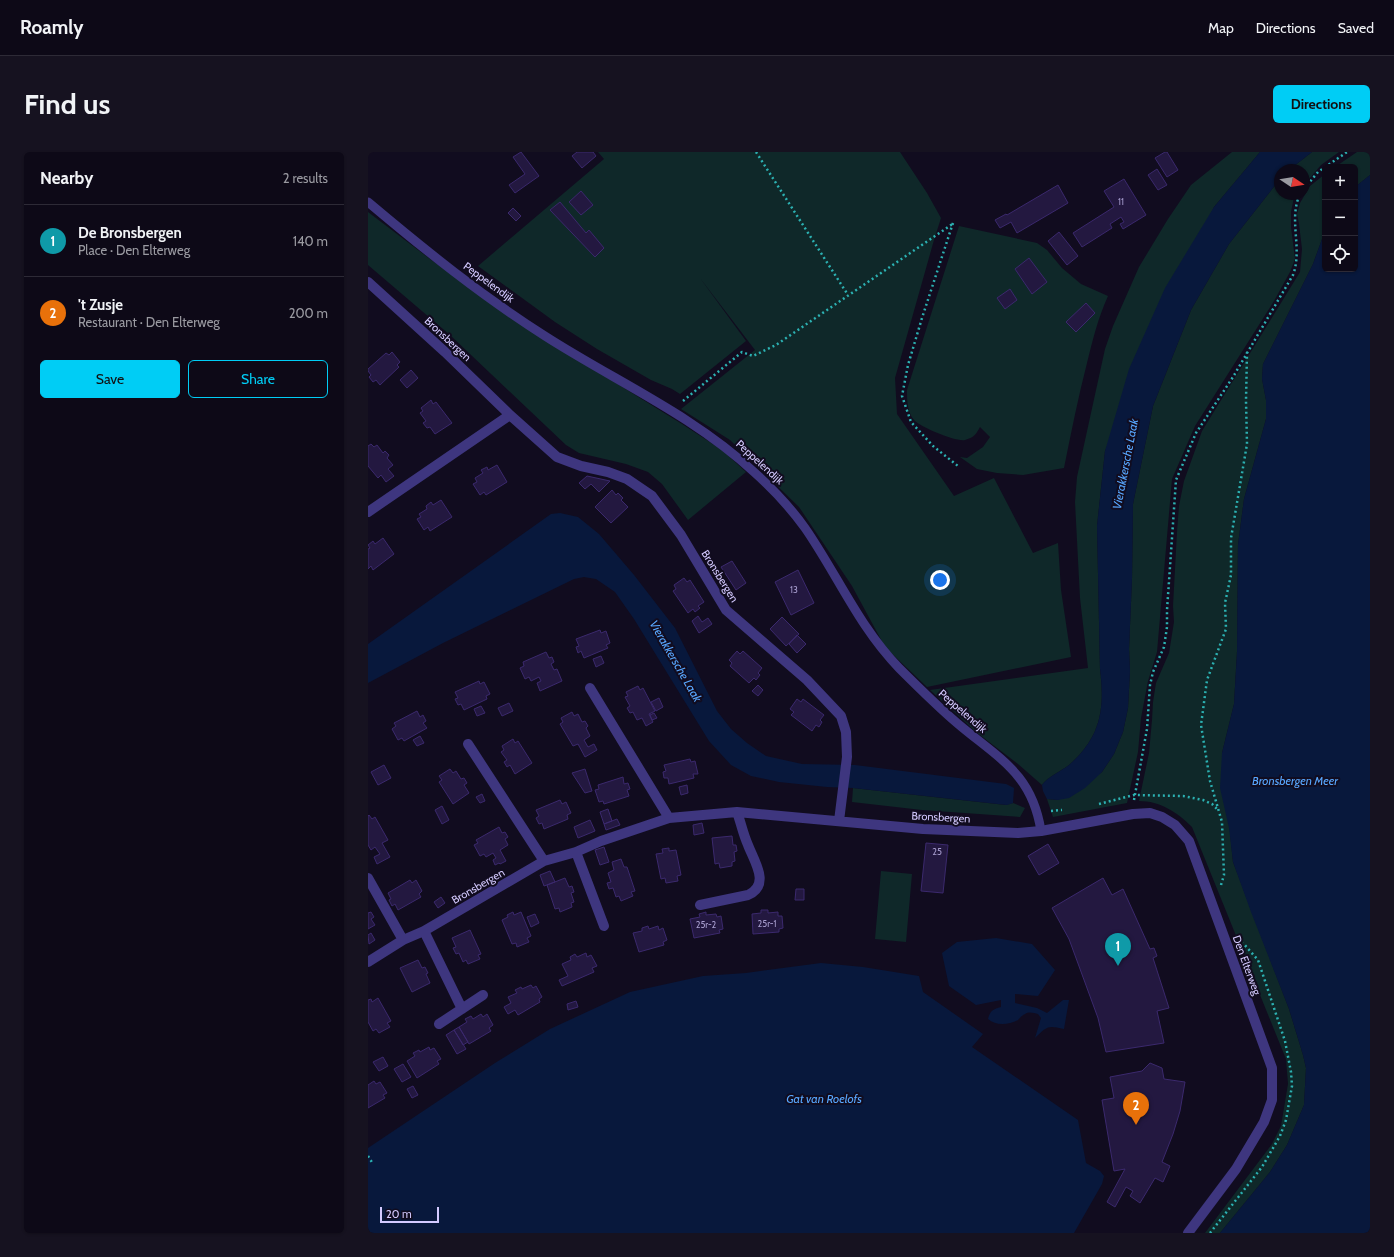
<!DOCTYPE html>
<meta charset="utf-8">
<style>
body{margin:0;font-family:Cabin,sans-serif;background:#161220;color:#f1f3f6}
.controls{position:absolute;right:12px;top:12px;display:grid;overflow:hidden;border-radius:6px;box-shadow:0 1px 3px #0004}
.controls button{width:36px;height:36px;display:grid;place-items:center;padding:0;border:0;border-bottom:1px solid #2d2a36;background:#0d0917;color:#f1f3f6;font:20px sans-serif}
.compass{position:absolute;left:906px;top:12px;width:36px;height:36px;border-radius:50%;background:#0d0917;box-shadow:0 1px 3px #0004;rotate:102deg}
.scale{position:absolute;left:12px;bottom:10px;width:59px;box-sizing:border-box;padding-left:4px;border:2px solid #d4caff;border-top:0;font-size:11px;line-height:14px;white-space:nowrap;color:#d4caff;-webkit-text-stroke:3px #110c1f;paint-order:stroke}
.you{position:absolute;left:572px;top:428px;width:14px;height:14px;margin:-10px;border:3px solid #fff;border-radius:50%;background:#1a73e8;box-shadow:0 0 0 6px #1a73e833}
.badge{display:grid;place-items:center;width:26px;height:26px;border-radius:50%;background:#00cdf5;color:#fff;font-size:13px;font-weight:700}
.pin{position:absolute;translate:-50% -33px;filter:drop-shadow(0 1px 2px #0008)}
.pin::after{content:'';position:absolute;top:21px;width:14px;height:12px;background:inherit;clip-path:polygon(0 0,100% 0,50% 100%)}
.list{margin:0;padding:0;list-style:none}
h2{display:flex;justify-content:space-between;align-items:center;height:52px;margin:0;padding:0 16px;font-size:17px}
h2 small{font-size:13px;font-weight:400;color:#9a9aa1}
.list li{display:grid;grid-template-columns:26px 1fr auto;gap:12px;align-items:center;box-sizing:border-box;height:72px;padding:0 16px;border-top:1px solid #2d2a36}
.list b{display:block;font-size:15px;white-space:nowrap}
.list p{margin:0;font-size:13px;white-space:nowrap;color:#9a9aa1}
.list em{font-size:13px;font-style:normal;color:#9a9aa1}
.actions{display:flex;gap:8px;padding:12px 16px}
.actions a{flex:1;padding:9px 0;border:1px solid #00cdf5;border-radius:6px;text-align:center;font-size:14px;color:#00cdf5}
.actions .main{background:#00cdf5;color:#111}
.icon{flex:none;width:22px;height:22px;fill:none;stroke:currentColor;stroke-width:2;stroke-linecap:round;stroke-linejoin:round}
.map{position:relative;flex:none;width:1002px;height:1081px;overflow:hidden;border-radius:6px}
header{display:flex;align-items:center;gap:24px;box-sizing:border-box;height:56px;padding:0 20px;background:#0d0917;border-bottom:1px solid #2d2a36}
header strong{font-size:19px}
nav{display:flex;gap:22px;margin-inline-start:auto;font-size:14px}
.intro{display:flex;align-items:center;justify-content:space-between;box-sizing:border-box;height:96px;padding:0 24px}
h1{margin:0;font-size:28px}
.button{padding:10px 18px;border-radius:6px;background:#00cdf5;color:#111;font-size:14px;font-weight:700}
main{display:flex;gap:24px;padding:0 24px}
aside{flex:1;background:#0d0917;border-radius:6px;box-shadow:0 1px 3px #0004}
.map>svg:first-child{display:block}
</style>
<header>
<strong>Roamly</strong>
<nav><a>Map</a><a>Directions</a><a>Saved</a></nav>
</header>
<div class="intro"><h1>Find us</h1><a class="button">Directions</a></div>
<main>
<aside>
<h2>Nearby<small>2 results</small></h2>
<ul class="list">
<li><span class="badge" style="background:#0f9aa8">1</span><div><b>De Bronsbergen</b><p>Place · Den Elterweg</p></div><em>140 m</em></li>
<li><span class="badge" style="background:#e8710a">2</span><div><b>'t Zusje</b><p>Restaurant · Den Elterweg</p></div><em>200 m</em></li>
</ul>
<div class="actions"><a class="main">Save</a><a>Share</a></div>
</aside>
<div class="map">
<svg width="1002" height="1081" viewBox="0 0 1002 1081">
<rect width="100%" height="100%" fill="#110c1f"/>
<path fill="#0f2829" d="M230 0H532L559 41 573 66 566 88 527 226 529 262 586 344 626 326 665 401 690 391 693 438 703 505 559 535 517 495 484 434 431 355 362 288 313 257 387 198 332 126 378 189 312 242 304 237 283 228 229 197 187 170 110 114 236 7Z
M864 0H892L846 55 737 299 729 374 732 517C737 557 733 585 701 613 692 620 681 624 674 633L650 612 608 580 562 538 720 516 712 446 707 350 709 325 737 197 745 174 771 115 800 67 823 33Z
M944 0H971L953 13 936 33V18H921Z
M989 0H1002V23L987 35V15H967Z
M957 22V79L945 112 895 212 894 227 898 248V267L876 347 870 393 869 500 866 552 854 601 865 710 921 857 935 903 938 916 936 953 919 993 902 1020 852 1081H837L904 992 913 974 920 932 918 907 824 675C809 660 792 649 771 649L781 601 784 568 785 550 788 531 801 501 806 470 805 454 809 380 811 354 816 329 834 279 932 120 934 97 931 72 929 62 932 51 942 34Z
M912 27V42H929L926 45 923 60V75L927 107 922 120 906 149 827 274 804 327 789 500 780 529 773 566 770 600 759 651 685 665 679 647 690 648 734 620 746 602 755 580 760 556 762 519 761 497 764 427 765 352 785 254 823 158 861 92Z
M0 60 62 107 148 169 314 272 354 298 378 320 320 368 294 332 280 320 258 312 211 301 198 293 82 183 0 113Z
M591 74 669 91 679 98 694 116 713 132 740 144C730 166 725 187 719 211 710 246 703 281 696 316L655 323 629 321 609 317 592 305 599 306 615 295 622 285 612 275C608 282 607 285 597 288 588 290 552 275 546 268 539 260 539 248 539 238Z
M485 636 638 653 645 651 657 656 652 665 554 658 484 650Z
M513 719 544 722 538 790 507 787Z"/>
<path fill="#08183c" d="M892 0H944L921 18H912V27L861 92 823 158 785 254 765 352 764 427 761 497 762 519 760 556 755 580 746 602 734 620 717 636 701 646 690 648 679 647 675 639 674 633C681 624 692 620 701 613 733 585 737 557 732 517L729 374 737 299 761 217 797 136 846 55Z
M1002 23V1081H852L902 1020 919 993 936 953 938 916 935 903 921 857 883 760 865 710 861 676 852 636 854 601 866 552 869 500 870 393 876 347 898 267V248L894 227 895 212 945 112 957 79V117H987V35Z
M192 361 210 365 231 382 266 423 307 476 349 559 363 577 379 591 398 604 434 612 487 613 638 632 646 636 645 651 639 653 485 636 459 635 411 630 383 624 363 613 341 589 266 467 247 440 228 427 216 425 206 427 75 491 0 531V492L183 362Z
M628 786 664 792 687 818 670 844 647 842V851L669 856 679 861 695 848H701L696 877C680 873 679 874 667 886L673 866 670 862C666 861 661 859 657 862 654 863 652 866 650 868 640 873 628 874 620 867 622 859 625 857 633 855V848L608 853 581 834 574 801 589 790Z
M453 811 495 815 551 824 555 840 615 882 604 895 710 968 718 1011 732 1019 736 1024 734 1032 706 1081H0V996L127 911 182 877 262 840 335 824 378 821Z"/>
<path fill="#231840" stroke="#3b296d" d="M153 0 171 24 147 41 141 33 157 22 145 5Z
M209 0H225L228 4 214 16 204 4Z
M797 0H799L810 18 799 25 787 6Z
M789 17 799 33 790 38 780 23Z
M756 27 778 63 755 77 752 72 756 70 753 65 742 72 744 76 714 95 705 81 746 55 736 39Z
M690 33 700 51 649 81 643 70 632 76 627 68 638 62 639 63Z
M213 39 225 53 213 63 201 50Z
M192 50 218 81 221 78 236 96 227 105 182 58Z
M145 56 153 64 148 69 140 61Z
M691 80 710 104 699 113 680 89Z
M661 106 679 130 664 142 647 117Z
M642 137 649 148 637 157 629 146Z
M718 151 727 161 708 180 698 170Z
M24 200 32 210 29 213 31 215 12 233 8 228 5 230 1 225 3 223 0 219V217L18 201 21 203Z
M43 218 50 226 39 236 32 228Z
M63 248 65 252 68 250 84 271 67 282 62 275 59 276 55 271 58 269 52 261 55 259 53 256Z
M3 292 6 295 9 293 15 301 17 299 21 303 19 306 25 313 20 317 26 324 18 330 13 323 10 326 0 314V294Z
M129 313 139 330 118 343 116 340 112 343 105 332 109 330 107 326 115 321 113 318 119 315 120 318Z
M219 324 242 329 231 340 223 332 217 337 211 331Z
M244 338 248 343 250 341 255 346 253 348 260 355 243 371 227 355Z
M73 348 84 365 62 379 60 375 56 378 49 367 53 365 51 362 59 357 58 354 63 350 65 353Z
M15 386 26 402 5 418 3 414 0 417V397L2 396 0 393 5 389 7 392Z
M364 409 378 431 368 438 353 415Z
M430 418 446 451 423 463 407 430Z
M316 426 319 430 322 428 336 450 330 454 332 456 327 460 325 457 320 461 305 439 308 437 306 433Z
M330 464 334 470 340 466 344 472 331 481 324 469Z
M414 465 431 482 418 494 402 477Z
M232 478 233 481 238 479 242 491 238 493 240 496 216 506 213 499 210 501 208 495 211 494 208 487Z
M429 483 438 492 429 501 421 492Z
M369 499 372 502 375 499 394 516 390 521 392 523 388 528 386 526 381 531 362 514 364 511 361 508Z
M178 500 181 506 184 505 186 510 183 512 186 518 189 517 194 529 172 539 169 531 173 529 171 525 163 529 161 525 157 527 152 516 156 514 155 510Z
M233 504 236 511 228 515 225 507Z
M111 529 112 532 116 530 122 542 118 544 119 547 96 558 93 552 90 553 87 547 90 546 87 540Z
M390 533 395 538 390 544 384 539Z
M270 534 272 538 275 536 287 559 281 562 285 570 278 574 274 566 269 568 265 560 262 561 259 556 262 554 257 545 260 544 258 540Z
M291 546 295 555 288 559 283 550Z
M429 547 433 550 435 547 456 563 452 568 454 570 451 575 448 573 444 579 423 563 426 560 422 557Z
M141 551 145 559 134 564 130 556Z
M113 554 117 561 109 564 106 557Z
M49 559 52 565 55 563 58 569 55 571 59 576 36 589 34 586 30 588 24 577 28 574 26 571Z
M204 560 206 564 210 562 214 570 217 569 220 574 218 576 222 584 216 588 220 595 226 592 229 598 217 605 210 592 205 594 192 572 195 570 193 566Z
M286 561 289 566 284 568 282 563Z
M52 584 56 591 49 594 45 588Z
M145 587 147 591 150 589 164 611 147 622 142 613 139 615 136 610 139 608 133 600 136 598 134 594Z
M322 607 323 610 327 609 330 622H325L326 626 301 632 300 626H296L295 620 298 619 296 613Z
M16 613 23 626 10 633 3 620Z
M82 617 85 621 88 619 93 627 96 626 99 631 96 633 101 641 85 652 71 630 74 628 71 624Z
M217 617 224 639 217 641 204 621Z
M255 625 256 632 260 631 262 637 259 638 261 644 236 652 235 649 231 650 227 638 231 637 230 633Z
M319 633 320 641 313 643 311 635Z
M114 642 117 649 112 651 108 645Z
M192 648 194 652 198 650 203 661 199 663 200 667 176 677 174 671 171 672 168 666 171 664 168 658Z
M74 654 81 668 74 672 67 658Z
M240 657 244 669 236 672 232 660Z
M1 663 4 667 7 665 20 688 14 691 22 705 9 712 6 705 12 702 7 695 3 698 0 693V664Z
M249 667 252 673 238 678 236 672Z
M222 668 227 679 210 686 206 675Z
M334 671 336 681 326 683 325 673Z
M131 675 134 681 137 680 140 685 137 687 140 693 132 698 138 709 132 712 131 711 127 713 125 708 128 706 125 701 118 705 116 702 112 704 106 693 110 691 108 688Z
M364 684 365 693H368L369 699 366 700 367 709 364 710V714L352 716 351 711 347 712 344 686Z
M558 691 580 693 575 741 553 739Z
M680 692 691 711 671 723 660 704Z
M236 695 241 710 232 713 227 698Z
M301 696V699L308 698 313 723 309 724 310 729 298 731 297 726 293 727 288 702 295 701 294 697Z
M253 707 256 715H259L267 739 263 740 265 744 253 749 251 744 248 745 245 736 241 737 239 731 243 730 240 721 246 718 244 710Z
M182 719 187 730 176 734 172 723Z
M197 726 201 735 204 734 206 740 203 741 206 750 203 751 204 755 192 760 191 756 187 757 179 733Z
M735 726 744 743 755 737 782 797 786 796 789 804 785 806 801 856 789 859 796 891 738 900 730 866 701 787 684 756Z
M42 728 44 731 48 728 54 739 51 742 53 745 30 758 27 752 24 754 21 748 23 747 20 741Z
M428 737H436V748H427Z
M73 745 77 751 70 756 66 750Z
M393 758H400V761L410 760V764H414L415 776 411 777V780L385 782 384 762 393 761Z
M3 760 6 765 3 767 7 773 0 777V761Z
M145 760 146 763 153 760 163 784 159 786 161 790 149 795 148 791 144 792 134 768 140 765 139 763Z
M338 760V763L348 762 349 765 353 764 355 777 351 778 352 781 326 786 322 767 332 765 331 762Z
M167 762 171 771 163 775 159 765Z
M280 774 281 777 290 774 291 778 295 776 299 788 295 790 296 793 271 800 265 781 274 779V776Z
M102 778 113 802 110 803 112 807 100 812 98 808 95 810 91 801 88 802 85 796 88 795 84 786Z
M3 781 7 788 1 792 0 783Z
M218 801 219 805 223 803 229 814 224 816 226 820 194 834 191 828 200 824 194 812 203 808 202 805 207 802 209 805Z
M50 808 54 816 57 815 60 821 58 822 62 831 44 840 32 816Z
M163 833 165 836 168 834 174 845 171 847 172 850 150 863 147 858 140 862 136 855 143 851 140 845 149 841 147 838 153 835 154 837Z
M10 846 23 869 19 871 22 875 11 881 8 877 5 879 0 870V848L3 847 4 850Z
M208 849 210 855 200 858 199 852Z
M113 862 115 865 119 862 125 873 121 876 123 879 101 892 91 875 99 870 97 867 103 864 105 867Z
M91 875 100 890 95 893 86 878Z
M86 878 98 897 89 902 78 883Z
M61 895 62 898 66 896 73 907 69 909 71 912 49 926 39 909 47 904 45 901 51 898 52 900Z
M15 905 20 914 11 919 5 910Z
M782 911 794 916 796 927 817 930 812 959 805 982 794 1010 802 1014 795 1030 787 1026 772 1051 762 1044 765 1039 758 1035 747 1055 739 1050 757 1017 746 1019 734 948 746 946 742 925 774 919Z
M35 912 43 925 34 930 26 917Z
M6 929 8 932 12 930 19 941 15 943 17 946 0 956V933Z
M45 934 50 943 44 946 39 937Z"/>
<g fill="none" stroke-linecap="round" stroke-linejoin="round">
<path stroke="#2cb1b2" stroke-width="2.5" stroke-dasharray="2 3" stroke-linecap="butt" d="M388 0 480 143
M936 37 950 20 979 0
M585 71 554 166 540 213 534 244 543 270 565 294 590 314
M315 249 374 200 385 204 408 193 586 71
M766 648 779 577 782 533 785 520 796 495 799 475V458L808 328 828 281 865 225 925 123C935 96 920 68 932 42
M731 652 766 643 815 644 835 648 844 652 849 657
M683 659 694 658
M853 733 856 723 854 670 842 629 833 573 839 528 858 477 857 451 863 423V386L879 292 878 249 879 200
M0 1004 5 1012
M842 1081 894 1015 912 984 918 968 924 934 923 920 917 889 890 808 875 791"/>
<path stroke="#3e367f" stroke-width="9" d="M0 50C57 98 114 144 177 184 247 229 325 263 386 320 405 337 422 355 437 376 469 422 491 475 531 516 550 535 569 554 589 571 630 606 664 621 673 679"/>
<path stroke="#3e367f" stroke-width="10" d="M0 130 77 200 142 263 189 305 213 314 240 320 259 327 284 344 313 383 358 458 439 528 473 564 478 580 479 605 471 669
M0 360 142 263
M222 536 301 666
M100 592 176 709
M208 700 236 774
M0 726 35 788
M332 753 380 743C403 733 386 709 380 693 375 682 373 671 369 660
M56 779 94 857
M0 810 35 788 56 779 176 709 208 700 233 689 301 666 369 660 555 677 650 681 673 679 765 662 782 661 794 665 807 673 821 689 904 916V948L896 970 868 1017 820 1081
M71 872 115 843"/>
</g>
<g text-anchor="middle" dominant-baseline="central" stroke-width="4" stroke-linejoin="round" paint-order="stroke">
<g font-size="9" fill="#a89ecf">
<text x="753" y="49">11</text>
<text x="426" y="437">13</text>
<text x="569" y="699">25</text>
<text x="399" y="771">25r-1</text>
<text x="338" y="772">25r-2</text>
</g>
<g font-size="11" fill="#d4caff" stroke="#110c1f">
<text transform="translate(121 130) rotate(36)">Peppelendijk</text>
<text transform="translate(80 187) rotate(43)">Bronsbergen</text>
<text transform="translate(392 310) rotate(42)">Peppelendijk</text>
<text transform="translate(352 424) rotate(58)">Bronsbergen</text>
<text transform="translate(595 559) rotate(41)">Peppelendijk</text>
<text transform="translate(573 665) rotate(3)">Bronsbergen</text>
<text transform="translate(110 734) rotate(-30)">Bronsbergen</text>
<text transform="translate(879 813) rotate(70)">Den Elterweg</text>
</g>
<g font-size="12" font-style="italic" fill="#58a7ff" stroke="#110c1f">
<text transform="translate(757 312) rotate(-79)">Vierakkersche Laak</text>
<text transform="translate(308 509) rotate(60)">Vierakkersche Laak</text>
<text x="927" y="628">Bronsbergen Meer</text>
<text x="456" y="946">Gat van Roelofs</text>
</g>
</g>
</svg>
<div class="controls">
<button>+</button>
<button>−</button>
<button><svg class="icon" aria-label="locate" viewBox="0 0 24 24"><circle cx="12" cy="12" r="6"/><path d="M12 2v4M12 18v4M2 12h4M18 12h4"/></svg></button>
</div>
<svg class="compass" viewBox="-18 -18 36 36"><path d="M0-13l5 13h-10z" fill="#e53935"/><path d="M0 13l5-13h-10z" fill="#9a9aa1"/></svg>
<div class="scale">20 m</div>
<div class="you"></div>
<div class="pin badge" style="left:750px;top:814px;background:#0f9aa8">1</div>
<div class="pin badge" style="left:768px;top:973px;background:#e8710a">2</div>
</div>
</main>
